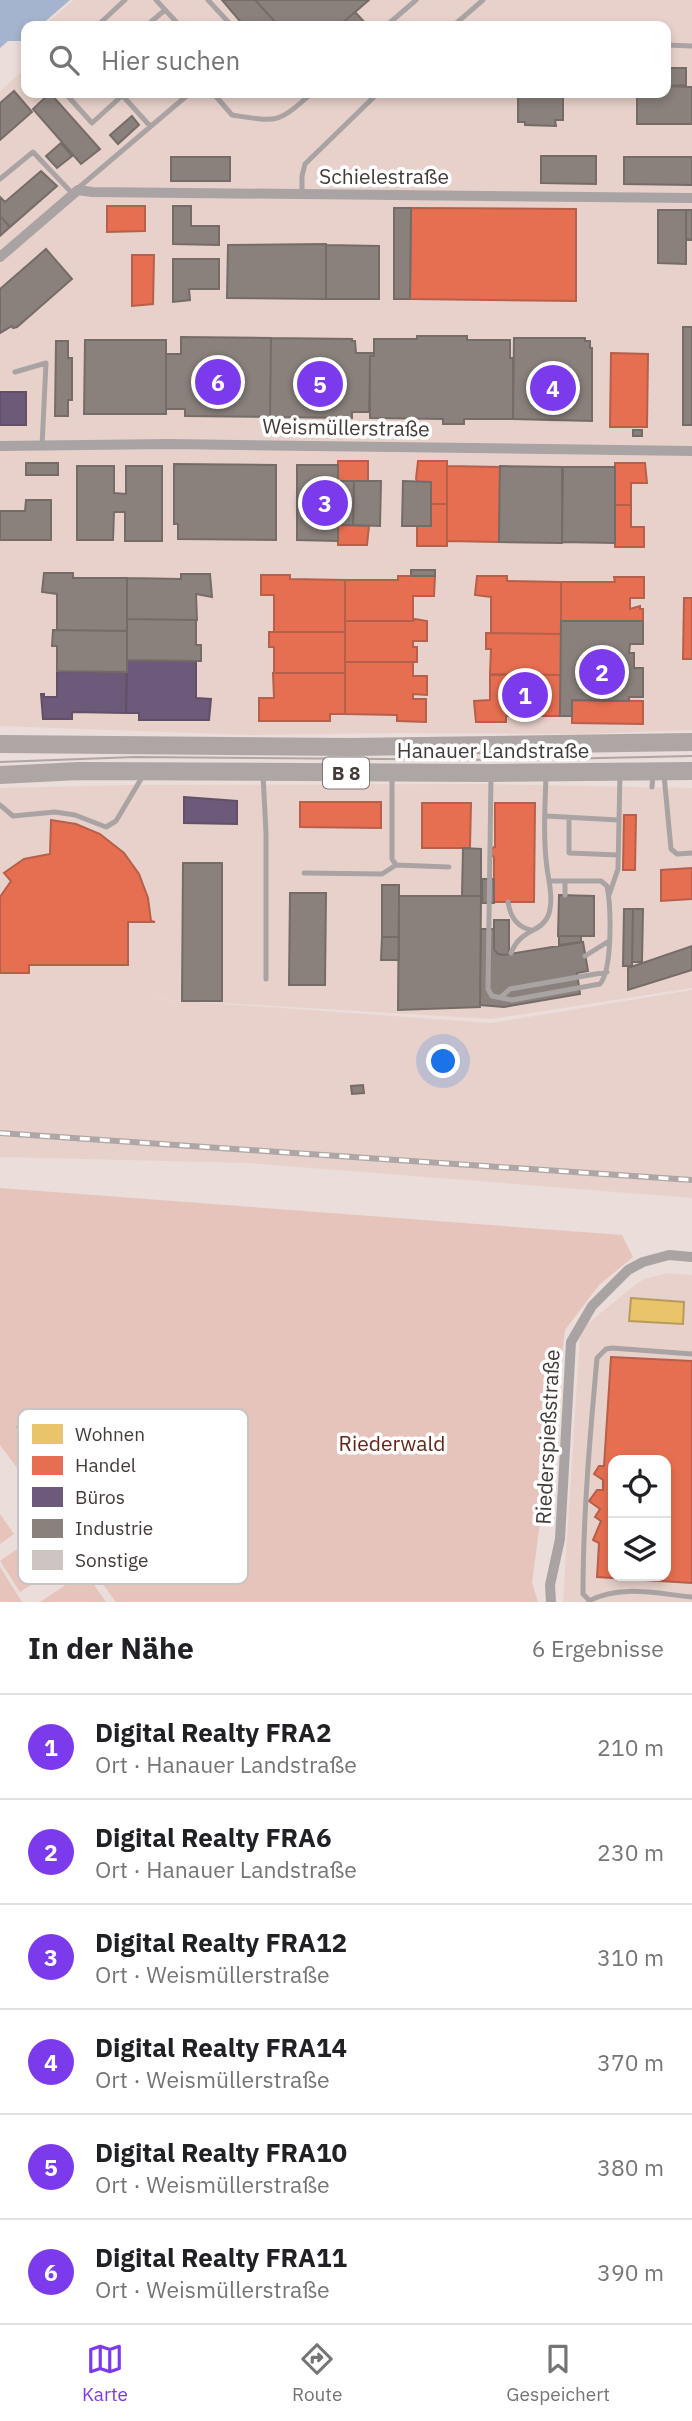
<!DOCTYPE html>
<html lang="de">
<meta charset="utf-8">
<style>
body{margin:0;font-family:"IBM Plex Sans",sans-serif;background:#f2f2f2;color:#202124}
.controls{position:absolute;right:21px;bottom:21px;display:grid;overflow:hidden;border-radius:14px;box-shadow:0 4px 10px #0003}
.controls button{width:63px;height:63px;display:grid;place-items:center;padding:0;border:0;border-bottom:2px solid #e0e0e0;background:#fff;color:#202124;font:35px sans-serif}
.you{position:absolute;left:444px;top:1062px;width:24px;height:24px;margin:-18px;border:5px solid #fff;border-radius:50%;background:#1a73e8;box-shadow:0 0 0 10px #1a73e833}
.badge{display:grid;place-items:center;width:46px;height:46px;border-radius:50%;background:#7c3aed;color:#fff;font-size:23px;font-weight:700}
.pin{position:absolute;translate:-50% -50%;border:4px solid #fff;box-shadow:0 2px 7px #0006}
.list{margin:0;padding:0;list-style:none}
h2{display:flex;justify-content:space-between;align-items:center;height:91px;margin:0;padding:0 28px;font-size:30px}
h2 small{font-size:23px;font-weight:400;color:#757577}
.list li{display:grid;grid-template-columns:46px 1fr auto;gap:21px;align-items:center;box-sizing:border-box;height:105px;padding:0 28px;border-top:2px solid #e0e0e0}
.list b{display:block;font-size:26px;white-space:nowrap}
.list p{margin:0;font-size:23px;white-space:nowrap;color:#757577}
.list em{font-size:23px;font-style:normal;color:#757577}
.icon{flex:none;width:38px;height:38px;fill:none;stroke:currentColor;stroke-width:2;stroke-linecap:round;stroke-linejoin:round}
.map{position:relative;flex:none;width:692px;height:1602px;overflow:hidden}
.search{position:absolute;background:#fff;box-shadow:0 4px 10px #0003;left:21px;right:21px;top:21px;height:77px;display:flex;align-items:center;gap:18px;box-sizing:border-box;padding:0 24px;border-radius:14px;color:#757577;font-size:26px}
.sheet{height:721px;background:#fff}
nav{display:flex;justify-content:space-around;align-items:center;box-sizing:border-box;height:98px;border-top:2px solid #e0e0e0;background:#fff;font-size:19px;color:#757577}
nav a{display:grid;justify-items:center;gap:4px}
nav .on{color:#7c3aed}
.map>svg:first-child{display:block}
</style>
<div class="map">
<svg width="692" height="1602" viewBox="0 0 692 1602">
<rect width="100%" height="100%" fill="#eaddda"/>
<path fill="#e8d1cb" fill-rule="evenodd" d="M74 0H692V730L578 734 398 733 250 735 0 726V91L26 68V93H666V26H43Z
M479 784 692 788V988L491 1019 140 998 491 1023 692 990V1198L249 1163 0 1157V788L128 785Z
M668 1273 692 1275V1602H563L580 1336 584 1327 631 1288 644 1279ZM613 1460H666V1576H613Z"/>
<path fill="#e6c4bb" d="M0 1188 622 1235 633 1257 599 1285 565 1330 532 1583 538 1602H116L0 1445Z
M0 1514 14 1534 0 1544Z
M20 1547 41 1578 20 1592 0 1561Z
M0 1567 22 1602H0Z
M85 1572 106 1602H40Z"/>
<path fill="#a4b4ce" d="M0 0H70L40 26H26V38L24 41H8L0 48Z"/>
<path fill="#e9c46a" stroke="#b89b5b" stroke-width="2" d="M631 1298 684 1302 683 1324 629 1321Z"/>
<path fill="#e76f51" stroke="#b65f4a" stroke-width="2" fill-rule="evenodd" d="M107 206H145V231L107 232Z
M411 208 576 209V301L410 299Z
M132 255H154L153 304 132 306Z
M611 353 648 354 647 427H610Z
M338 461H368V481H338Z
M418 461H447V504H431V482H418L416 479Z
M615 463H645L647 483H631V505H615Z
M447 466 500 467 499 542 447 541Z
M431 504H447V546H417V525L431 526Z
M615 505H631V527H644V547H615Z
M338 525 369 526 367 545H338Z
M261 575H290V579L345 580V632H274V595H261Z
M398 576H435L434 596H413V621H345V580H398Z
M477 576H507V581L561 582V634L491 633V597L475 595Z
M614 577H644V598H630V609L640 606V609H643V621H561V582H615Z
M684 598H692V659H683Z
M415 619 427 621V641H413V647H417V662H345V621H413Z
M269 632H345V673H274V647H269Z
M486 633 561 634V675H490L491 649H486Z
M345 662H413V676H427V695L413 694V699H426V722L397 721V715L345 714Z
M273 673H345V714H330V721H259V698H274Z
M490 674 561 675 560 716H506V722H476L474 701 490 700Z
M572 700 643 701V724L572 723Z
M300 802H381V828L300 827Z
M422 803H471L470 848H422Z
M495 803H535L534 902H494V857L491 855 492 848 495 847Z
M624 815H636L635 870H623Z
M51 820 76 824 100 834 124 853 139 874 148 898 151 921 155 922H128V965H29V973H0V897L11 881 4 873 24 859 50 854Z
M692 868V899L661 901V870Z
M611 1357 692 1361V1583L597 1577 599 1543 593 1540 601 1521 595 1517 600 1509 589 1501 597 1490H603V1480L594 1474 599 1466H604ZM613 1460H666V1576H613Z"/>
<path fill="#6d597a" stroke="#615066" stroke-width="2" d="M0 392H26V425H0Z
M127 660H196V698L211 699 209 720H139V713H126Z
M57 671 127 672 126 713 72 712V719H43L41 694H44V697H57Z
M184 797 237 801V824L184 823Z"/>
<path fill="#8a817c" stroke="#756c68" stroke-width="2" d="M222 0H255L279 26H244Z
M255 0H369L339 26H279Z
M355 12 368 26H339Z
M666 68H686V85L666 86Z
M666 86 692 87V124H637V93H666Z
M14 91 32 112 0 140V103Z
M50 93 100 149 81 164 33 109Z
M518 93H563V120H555L556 126 525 125V122H518Z
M132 116 139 125 118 144 110 135Z
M61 143 72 156 57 168 46 156Z
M541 156H596V184L541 183Z
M171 157H230V181H171Z
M624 157H692V185L624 184Z
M41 171 57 186 10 227 0 216V197L5 202Z
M173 206H191V226H219V245L173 244Z
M394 208H411L410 299H394Z
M658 210H686V264L658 263Z
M686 210H692V240L686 239Z
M0 216 10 227 0 236Z
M326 244V299L227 298 228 245Z
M326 245 379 246V299H326Z
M46 249 72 279 17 327 13 328 12 326 0 333V289Z
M173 259H219V289H189L190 300 173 302Z
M683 327H692V425H683Z
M417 336H467V340H510V358H513V419H464V424H443V419L370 418V356H374V339H417Z
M181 337 271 338 270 417 185 416V409H166V354H181Z
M271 338 352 339V341H355L356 353H374V356H370L369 412H352V418L270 417Z
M514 338H585V341H590V348H592V421L513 419Z
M85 340H166V414H84Z
M56 341H68V358H72V400H68V416H55Z
M633 430H642V436H633Z
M26 463H58V475H26Z
M174 464 276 465V540L178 539V524H174Z
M297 465H338V481H354L353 525H338V541L297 540Z
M77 466H114V493L126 494V466H162V541H125V512H114L113 540H77Z
M500 466 563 467 562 543 499 542Z
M562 467H615V543L562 542Z
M354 481H381L380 526 353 525Z
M403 481 431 482V526H402Z
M26 500H51V540H0V511H25Z
M411 570H435V576H411Z
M44 573H73V578H127V631L57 630V594L42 592Z
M181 574H210L212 597 196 594 197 620 127 619V578L181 579Z
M127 619 196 620V645H201V661L127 660Z
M561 621H643V644H630L629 653H634V668H643V697H629V701L572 700V716H560Z
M53 630 127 631V672L57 671V646H52Z
M463 848 481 849V896H462Z
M183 863H222V1001H182Z
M482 879H494V903H482Z
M382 885H399V937H382Z
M290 893H326L325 985H289Z
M559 895 594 896V936H558Z
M399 896H481L480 1007 398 1010Z
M624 909H633L632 966H623Z
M633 909H643L642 962H632Z
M494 920H509V954L504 955 498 954 494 949Z
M481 929H494V949L498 954 504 955 583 942 588 971 577 973 580 994 504 1007 480 1005Z
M559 936H581V942L559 945Z
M382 937H399V960H381Z
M692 946V970L628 990V968Z
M363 1085 364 1093 352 1094 351 1086Z"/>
<path fill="#cec4c1" stroke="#b6acaa" stroke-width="2" d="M20 1424 31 1437 27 1440 17 1427Z"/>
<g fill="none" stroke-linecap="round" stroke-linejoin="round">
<path stroke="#a9a4a3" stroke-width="5" d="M156 0 180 26
M208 0 232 26
M97 26 125 0
M146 26 165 10
M386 26 416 0
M453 26 483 0
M666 45 692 46
M65 93 92 123 125 93
M213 93 232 115C278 122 277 124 312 93
M122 95 150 126
M0 179 33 152 72 193
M77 189 190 93
M302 195V176L305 164 378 93
M15 372 46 363 42 446
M263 775 266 833V979
M664 775 671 849 677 854 692 853
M392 776V859L396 865 449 867
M491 776 488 989 492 996 512 1000 600 984C613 968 611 906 607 886L601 881H550
M652 787 653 775
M0 805 13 816 55 812 75 815 106 827 116 821 144 774
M546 816 618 820
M569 819V853L618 855
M304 873 382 874 396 865
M565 895V882
M609 895 618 869 620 773
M508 902C510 916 517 927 531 930
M511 953C521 928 541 933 548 916 554 901 549 883 547 868 543 839 545 806 546 776
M585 956 609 941
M501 997 510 989 607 972
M589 1601C620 1584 658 1594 692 1597
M590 1601 583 1594C583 1515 590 1436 597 1358L606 1349 612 1348 692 1354"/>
<path stroke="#a9a4a3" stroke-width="10" d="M0 257 78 190 92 192 692 198
M0 446 170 444 692 451
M551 1602 550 1585 560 1539 571 1342 592 1306 628 1270 643 1262 669 1255 692 1257"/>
<path stroke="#aea6a4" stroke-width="18" d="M0 744 351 747 692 742
M0 775 79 771 491 773 692 771"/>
<path stroke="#aea6a4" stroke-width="2" d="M0 762 135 757 510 760 692 756"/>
<g stroke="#aea6a4" stroke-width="6">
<path id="rail" d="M0 1133 692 1180"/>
</g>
<use href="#rail" stroke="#fff" stroke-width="3.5" stroke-dasharray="10" stroke-linecap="butt"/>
</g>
<g text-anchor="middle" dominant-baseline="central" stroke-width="7" stroke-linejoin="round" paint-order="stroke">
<rect fill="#fff" stroke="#7c7674" stroke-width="2" x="323" y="757.5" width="46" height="31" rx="5"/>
<g font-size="19" font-weight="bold" fill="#443b38">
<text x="346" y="773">B 8</text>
</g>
<g font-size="21" fill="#443b38" stroke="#fff">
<text x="384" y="176">Schielestraße</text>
<text transform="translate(346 427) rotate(1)">Weismüllerstraße</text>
<text x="493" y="750">Hanauer Landstraße</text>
<text transform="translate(547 1437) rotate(-87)">Riederspießstraße</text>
</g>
<g font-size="21" fill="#652517" stroke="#fff">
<text x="392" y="1443">Riederwald</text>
</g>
</g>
<rect x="18" y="1409" width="230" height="175" rx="10" fill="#fff" stroke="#c7c4c3" stroke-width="2"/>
<rect x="32" y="1424" width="31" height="20" fill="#e9c46a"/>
<rect x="32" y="1456" width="31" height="19" fill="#e76f51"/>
<rect x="32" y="1487" width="31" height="20" fill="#6d597a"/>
<rect x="32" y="1519" width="31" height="19" fill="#8a817c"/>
<rect x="32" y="1550" width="31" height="20" fill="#cec4c1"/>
<g font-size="19" fill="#443b38">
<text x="75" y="1441">Wohnen</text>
<text x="75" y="1472">Handel</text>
<text x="75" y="1504">Büros</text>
<text x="75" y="1535">Industrie</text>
<text x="75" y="1567">Sonstige</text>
</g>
</svg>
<div class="controls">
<button><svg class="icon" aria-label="locate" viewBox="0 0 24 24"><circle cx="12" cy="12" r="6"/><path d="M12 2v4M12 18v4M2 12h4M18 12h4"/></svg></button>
<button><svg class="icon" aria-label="layers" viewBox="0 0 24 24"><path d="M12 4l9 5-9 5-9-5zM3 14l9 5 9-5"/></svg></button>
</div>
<div class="you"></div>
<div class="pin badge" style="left:525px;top:695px">1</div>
<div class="pin badge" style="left:602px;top:672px">2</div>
<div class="pin badge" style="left:325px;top:503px">3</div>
<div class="pin badge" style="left:553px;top:388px">4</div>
<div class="pin badge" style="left:320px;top:384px">5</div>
<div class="pin badge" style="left:218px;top:382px">6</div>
<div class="search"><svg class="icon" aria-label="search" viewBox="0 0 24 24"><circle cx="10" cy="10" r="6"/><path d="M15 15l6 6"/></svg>Hier suchen</div>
</div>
<section class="sheet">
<h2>In der Nähe<small>6 Ergebnisse</small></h2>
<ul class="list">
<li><span class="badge">1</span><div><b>Digital Realty FRA2</b><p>Ort · Hanauer Landstraße</p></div><em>210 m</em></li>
<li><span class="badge">2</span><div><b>Digital Realty FRA6</b><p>Ort · Hanauer Landstraße</p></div><em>230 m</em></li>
<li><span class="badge">3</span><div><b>Digital Realty FRA12</b><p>Ort · Weismüllerstraße</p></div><em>310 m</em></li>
<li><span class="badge">4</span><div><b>Digital Realty FRA14</b><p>Ort · Weismüllerstraße</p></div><em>370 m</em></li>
<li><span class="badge">5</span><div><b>Digital Realty FRA10</b><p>Ort · Weismüllerstraße</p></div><em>380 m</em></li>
<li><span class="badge">6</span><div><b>Digital Realty FRA11</b><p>Ort · Weismüllerstraße</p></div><em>390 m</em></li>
</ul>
</section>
<nav>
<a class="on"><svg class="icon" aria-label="map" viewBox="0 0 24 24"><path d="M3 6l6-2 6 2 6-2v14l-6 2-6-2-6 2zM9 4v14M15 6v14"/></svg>Karte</a>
<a><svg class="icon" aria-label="directions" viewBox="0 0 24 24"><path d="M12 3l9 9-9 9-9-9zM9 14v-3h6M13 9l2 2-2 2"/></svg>Route</a>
<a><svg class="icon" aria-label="saved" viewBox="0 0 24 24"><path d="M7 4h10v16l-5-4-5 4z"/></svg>Gespeichert</a>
</nav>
